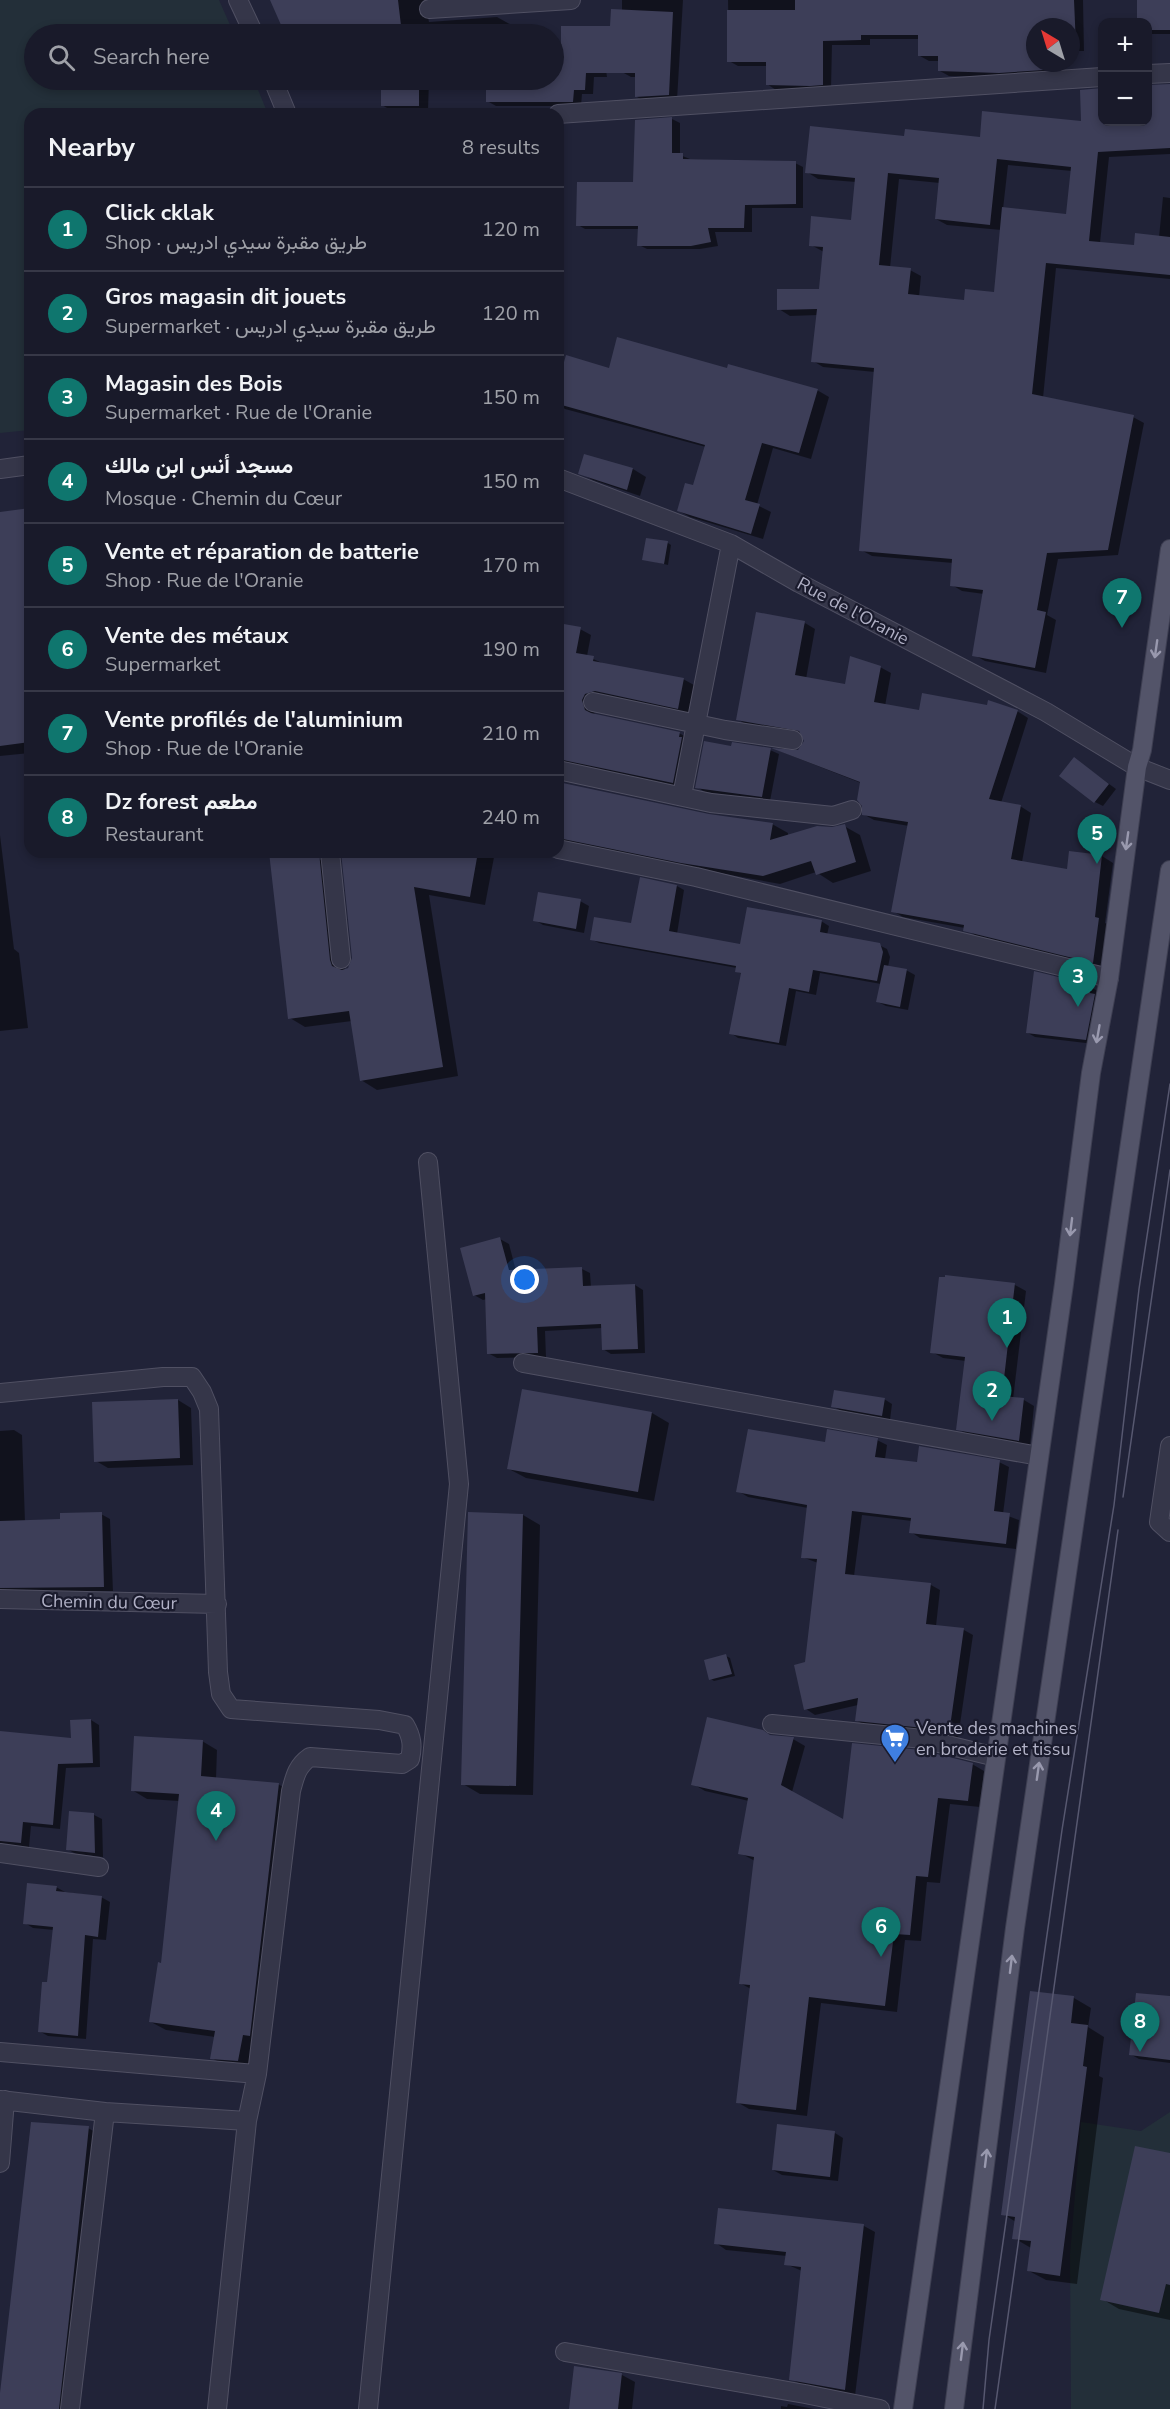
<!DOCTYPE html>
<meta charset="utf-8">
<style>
body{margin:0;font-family:"Nunito Sans",Vazirmatn,sans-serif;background:#222332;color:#f1f3f6}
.controls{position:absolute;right:18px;top:18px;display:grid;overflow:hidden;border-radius:12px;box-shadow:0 3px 9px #0003}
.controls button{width:54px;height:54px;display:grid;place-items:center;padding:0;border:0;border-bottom:2px solid #373847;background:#191a2a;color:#f1f3f6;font:30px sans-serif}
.compass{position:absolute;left:1026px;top:18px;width:54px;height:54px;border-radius:50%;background:#191a2a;box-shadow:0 3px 9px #0003;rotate:322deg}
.you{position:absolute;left:525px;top:1280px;width:21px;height:21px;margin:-15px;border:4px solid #fff;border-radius:50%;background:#1a73e8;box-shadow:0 0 0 9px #1a73e833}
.badge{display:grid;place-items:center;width:39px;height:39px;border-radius:50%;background:#0f766e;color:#fff;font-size:20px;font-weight:700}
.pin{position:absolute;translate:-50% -50px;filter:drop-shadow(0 2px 3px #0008)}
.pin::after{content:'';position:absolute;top:32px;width:21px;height:18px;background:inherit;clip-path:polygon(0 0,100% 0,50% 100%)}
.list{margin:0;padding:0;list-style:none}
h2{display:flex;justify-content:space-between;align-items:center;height:78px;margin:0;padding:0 24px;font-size:26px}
h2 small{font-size:20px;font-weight:400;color:#9fa1a8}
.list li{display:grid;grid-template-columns:39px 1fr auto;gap:18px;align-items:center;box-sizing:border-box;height:84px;padding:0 24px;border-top:2px solid #373847}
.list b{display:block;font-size:22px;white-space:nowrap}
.list p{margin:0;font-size:20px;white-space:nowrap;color:#9fa1a8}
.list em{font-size:20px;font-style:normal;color:#9fa1a8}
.icon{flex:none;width:33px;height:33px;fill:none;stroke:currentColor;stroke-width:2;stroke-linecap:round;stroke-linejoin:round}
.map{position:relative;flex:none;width:1170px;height:2409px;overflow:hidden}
.search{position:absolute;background:#191a2a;box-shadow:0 3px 9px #0003;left:24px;top:24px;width:540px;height:66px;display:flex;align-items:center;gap:15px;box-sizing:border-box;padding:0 21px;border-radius:33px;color:#9fa1a8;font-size:22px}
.panel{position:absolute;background:#191a2a;box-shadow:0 3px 9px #0003;left:24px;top:108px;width:540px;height:750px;border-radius:18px}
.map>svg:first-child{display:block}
</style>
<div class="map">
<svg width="1170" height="2409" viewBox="0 0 1170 2409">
<rect width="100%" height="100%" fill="#212338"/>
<path fill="#232f39" d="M0 0H219L234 34H34V80H254L268 114H30V430L0 433Z
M1170 2112V2409H1071L1070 2255 1081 2122 1141 2131Z"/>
<path fill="#0007" fill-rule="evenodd" d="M272 0H483L428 17 429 22 497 17 515 27V34H286L282 5Z
M622 0H683L677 100 646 102 637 97 636 77H631L622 72Z
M728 0H1083L1084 51H1071V27H1035V63H1053V74L1009 77 949 76 940 71V61H929L920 56V39H870V45H832L831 89 776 90 767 84V66H738L729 61Z
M1139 0H1170V34H1148V22H1139Z
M601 33 607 77H594L593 94H582L581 106H496L487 101V80H554V69H563Z
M294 80H368L305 90 295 84Z
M382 80H429L428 111H392L382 105Z
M1170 85V154L1109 157 1100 243 1136 247 1159 237 1163 197 1170 198V279L1056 268 1043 398 1133 417 1144 423 1118 555 1058 559 1047 615 1056 620 1046 673 985 661 974 655 984 594 962 591 952 585 953 563 872 556 861 550 875 372 823 367 813 361 818 315 790 316 779 309 820 290 824 252 811 245 852 221 856 182 818 179 807 172 905 137 981 138 1083 123 1081 91 1102 90V122H1148V87ZM1008 165 1072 171 1068 215 1003 209ZM899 179 940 183 936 219 947 225 1001 230 995 294 966 301 919 297 921 276 910 270 890 268Z
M672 119 680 123V155L690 159 795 163 803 167V208H752V232H715L718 246 700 249H647L639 245V229H585L578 225 634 183 636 121Z
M610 369 728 370 817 390 829 397 811 459 773 448 757 505 771 512 763 539 690 517 679 511 694 487 706 447 565 409 558 404V389Z
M585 456 633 469 646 477 640 496 593 480 580 473Z
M30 510V753L0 756V513Z
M668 543 671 545 668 565 643 559Z
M805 623 815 629 806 679 846 686 880 667 891 673 885 706 920 712 1017 711 1028 718 1001 803 1020 806 1031 813 1022 862 1068 871 1070 853 1102 856 1113 863 1105 923 1109 925 1104 968 976 936 965 928 903 917 893 911 909 826 874 820 863 814 861 783 777 750 798 752 806 741 803 735 748 726 738 719Z
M558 625 580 629 591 635 587 656 604 664 683 679 694 685 689 714 592 705 595 715 679 733 690 739 684 788 558 769Z
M770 750 779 754 770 801 705 792 697 787Z
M1075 759 1116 789 1103 806 1095 802Z
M558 779 564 784 708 816 772 824 788 833V836L844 826 860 835 871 871 833 883 816 872 780 884 558 844Z
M0 835 14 949 19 953 28 1028 0 1031Z
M270 852H317L319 859 335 868 345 970 352 965 354 958 343 852H495L485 905 429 895 458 1076 377 1090 361 1080 352 1021 305 1027 290 1018Z
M641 879 677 886 684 890 677 934 741 946 821 921 829 926 827 935 879 945 887 949 890 957 888 967 906 970 915 975 908 1010 886 1006 878 1002 881 984 820 973 816 995 796 991 786 1046 738 1038 731 1033 742 974 736 971 737 968 599 943 591 939 632 925Z
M580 901 589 906 584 933 543 925 535 920Z
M1090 987 1098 991 1094 1044 1035 1037 1028 1033Z
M500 1239 509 1244 516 1271 582 1269 590 1273 591 1287 635 1285 643 1290 645 1353 611 1354 603 1349 602 1328 545 1331 546 1357 497 1358 488 1353 487 1299 483 1300 474 1295Z
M947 1277 1015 1285 1026 1291 1013 1399 1024 1400 1034 1406 1030 1446 969 1435 958 1429 966 1361 943 1358 932 1352Z
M523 1390 652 1413 669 1423 654 1501 526 1478 509 1469Z
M884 1399 892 1404 890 1420 841 1411 833 1406Z
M178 1400 191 1408 193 1465 108 1468 96 1461Z
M14 1430 22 1435 25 1522 61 1520 101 1514 110 1519 113 1591 0 1593V1431Z
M877 1440 887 1445 885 1459 919 1463 999 1462 1009 1467 1003 1514 1019 1520 1016 1549 920 1538 911 1532 912 1521 862 1515 854 1576 931 1585 940 1590 936 1626 964 1630 973 1635 958 1738 935 1733 866 1726 856 1720 858 1705 815 1715 806 1709V1663L818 1563 802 1557 808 1508 748 1497 738 1491 826 1444Z
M523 1515 540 1525 533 1795 480 1794 463 1784Z
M726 1656 730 1658 735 1676 714 1681 711 1679Z
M91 1720 99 1725 100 1767 66 1768 60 1829 31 1826 29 1847 0 1845V1733L72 1740Z
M771 1737 793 1739 805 1746 792 1792 844 1822 972 1764 984 1771 980 1807 950 1804 940 1883 927 1882 921 1941 905 1940 897 2012 821 2003 807 2116 749 2109 737 2102 751 1989 740 1983 755 1861 740 1853 749 1801 705 1791 693 1784Z
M202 1741 217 1750 216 1779 278 1784 293 1793 253 2069 227 2067 212 2058 215 2037 166 2030 151 2022 162 1964 179 1801 147 1799 132 1790Z
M94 1815 102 1819 103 1857 76 1854 67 1849Z
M56 1887 65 1892 101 1897 110 1902 106 1940 93 1939 86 2039 48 2036 39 2031 49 1984 54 1930 33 1928 25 1923Z
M1031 1992 1074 1998 1091 2008 1088 2027 1104 2037 1099 2076 1103 2078 1077 2284 1046 2280 1029 2271 1031 2248 1014 2238 1016 2222 1003 2214Z
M1170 1998V2063L1139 2059 1130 2054Z
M88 2128 104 2137 76 2409H0Z
M835 2133 843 2138 838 2181 782 2175 773 2170Z
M1170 2155V2320L1119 2309 1102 2299Z
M720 2209 864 2226 875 2232 855 2396 802 2385 791 2379 802 2271 786 2264 787 2256 726 2250 716 2243Z
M575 2368 622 2375 635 2382 632 2409H570Z
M788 2404 814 2409H781V2406L787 2407Z"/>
<path fill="#3d3e58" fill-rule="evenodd" d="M270 0H398L402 34H285Z
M795 0H1074L1076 46H1071V27H1035V63H1044V70L999 73 938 71V56H918V35H861V40L823 41V85L810 86 766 85V62H727V10H795Z
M1137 0H1170V30H1148V22H1137Z
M611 9 673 12 669 95 635 97V73H586L585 90H574L573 102H486V80H554V68H561V26H610Z
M381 80H419V106H381Z
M1170 84V148L1098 152 1089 241 1134 245 1135 233 1170 237V275L1046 263 1032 394 1134 415 1108 550 1047 553 1037 610 1046 612 1035 668 972 656 983 590 950 586 952 559 859 551 874 368 811 362 817 309 777 310V289H819L823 247 809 246 811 216 851 220 855 178 805 173 810 126 904 136 905 129 980 137 982 111 1081 121 1080 90 1102 88V122H1148V85ZM997 159 1071 167 1066 214 1002 207 994 292 965 289 964 300 908 294 911 268 879 265 888 173 939 178 935 219 990 225Z
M672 117V153H683V159L796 161V204L745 205 744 228H708L711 242 691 246H637L638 226H576L577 182H633L635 120Z
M617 337 727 368 728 364 818 389 799 453 762 443 745 500 760 504 751 534 677 511 685 483 693 485 705 445 558 404V383L566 355 609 368Z
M584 454 633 468 627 490 578 474Z
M30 508V742L0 746V512Z
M646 538 668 541 664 564 642 560Z
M756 612 805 621 795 675 845 684 850 656 881 666 874 702 919 710 922 693 987 705 988 700 1018 710 989 799 1021 805 1011 859 1067 869 1069 851 1102 855 1095 917 1099 918 1093 963 963 931 964 925 891 912 908 822 862 815V806L857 800 860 782 771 748 798 750 804 741 799 731 736 720Z
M558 623 581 627 576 653 594 656 593 661 684 678 678 709 595 691 585 694 582 700 585 710 591 713 680 732 679 737H682L673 783 558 759Z
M704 741 731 746 732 742 771 748 762 797 695 788Z
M1074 757 1109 784 1094 803 1059 776Z
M558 782 709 814 773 823 770 840 817 826 832 827 845 824 856 862 816 875 811 861 763 876 681 863 558 838Z
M269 852H319L330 960 332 966 342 970 348 968 352 958 341 852H478L470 897 414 887 443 1067 360 1081 349 1011 288 1019Z
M640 877 677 885 669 931 740 944 747 907 822 920 820 932 880 943 883 952 877 981 813 970 809 992 789 988 779 1043 729 1034 741 973 735 972 736 966 590 940 594 917 631 923Z
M538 892 581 899 576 929 533 921Z
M884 965 907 969 900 1007 876 1002Z
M1034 971 1091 985 1090 993 1095 994 1086 1040 1026 1033Z
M500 1237 509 1270 582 1267 583 1286 635 1284 638 1349 602 1350 601 1324 537 1327 538 1353 487 1354 485 1293 473 1296 460 1248Z
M945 1275 1015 1283 1002 1396 1024 1398 1019 1441 956 1430 965 1357 930 1353 939 1277H945Z
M522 1389 652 1412 638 1492 507 1469Z
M834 1390 885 1398 882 1416 831 1407Z
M178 1399 180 1458 94 1462 92 1402Z
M748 1429 825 1442 827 1429 878 1438 875 1457 917 1462 919 1446 1000 1460 994 1511 1010 1513 1006 1544 909 1533 911 1518 852 1511 845 1574 931 1583 926 1624 964 1628 949 1734 924 1728 855 1721 858 1698 804 1710 794 1665 805 1662 817 1559 801 1558 807 1505 736 1492Z
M102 1512 104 1587 0 1588V1521L60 1519V1513Z
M468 1512 523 1514 516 1786 461 1785Z
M726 1654 732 1674 709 1680 704 1660Z
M707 1717 763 1730 770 1735 794 1737 781 1785 843 1819 852 1743 921 1750 973 1763 968 1801 938 1798 928 1877 916 1876 910 1935 894 1934 885 2006 809 1997 796 2110 736 2103 750 1985 739 1984 754 1857 738 1854 748 1798 691 1785Z
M91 1719 93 1763 58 1764 53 1825 23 1822 21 1843 0 1841V1731L71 1738 70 1720Z
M134 1736 203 1740 201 1776 279 1783 250 2036 243 2035 238 2061 210 2059 215 2031 149 2022 158 1962 161 1963 179 1794 131 1791Z
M69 1811 94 1813 95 1853 66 1850Z
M27 1883 57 1886 56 1891 102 1896 98 1937 85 1935 78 2036 38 2032 42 1982H47L53 1927 23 1924Z
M1030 1991 1074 1996 1071 2023 1088 2025 1083 2066 1087 2067 1060 2276 1027 2271 1031 2241 1012 2239 1015 2217 1001 2215Z
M1136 1993 1170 1996V2060L1129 2055Z
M31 2122 89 2126 69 2319 59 2409H0V2393Z
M777 2124 835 2131 830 2177 772 2170Z
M1135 2146 1170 2153V2285L1166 2284 1159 2313 1100 2300Z
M718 2208 864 2224 845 2390 789 2380 801 2267 784 2265 786 2252 714 2244Z
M574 2366 622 2373 618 2409H569Z"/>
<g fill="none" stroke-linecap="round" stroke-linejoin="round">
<g stroke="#505063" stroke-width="20">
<path id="minor" d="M238 0 254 34
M429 9 571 0
M1148 74 1170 73
M273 80 287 114
M558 114 1102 77
M0 469 30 465
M558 478 731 544 799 583 1046 712 1137 767 1170 780
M593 702 725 730 793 740
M558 770 711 803 833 816 852 810
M682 796 731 544
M558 849 696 877 1109 978
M330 852 341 959
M523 1363 1039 1456
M0 1393 163 1377H192L202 1392 209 1409 218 1672 221 1694 231 1709 379 1720 405 1725C412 1737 413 1746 410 1759L402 1764 310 1757C297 1766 295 1776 291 1791L257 2074 247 2121 217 2409
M1170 1446 1159 1522 1170 1532
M0 1599 217 1604
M772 1724 923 1739 996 1757
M0 1853 99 1867
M0 2052 257 2074
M0 2100 105 2112 247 2121
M0 2163 5 2100
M565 2352 805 2394 880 2409
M70 2409 105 2112
M368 2409 459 1484 428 1162"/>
</g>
<g stroke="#3e3f52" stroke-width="20">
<path id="major" d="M903 2409 1064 1284 1091 1073 1109 978 1137 767 1142 750 1170 549
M954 2409 1015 1928 1170 870"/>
</g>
<use href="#minor" stroke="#353649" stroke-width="18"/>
<use href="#major" stroke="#535469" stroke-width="18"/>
<path stroke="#575870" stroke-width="1.5" d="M1123 1497 1170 1170
M983 2409 989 2340 1062 1830 1114 1505 1139 1289 1170 1084
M995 2409 1118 1530"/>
</g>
<defs><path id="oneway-shaft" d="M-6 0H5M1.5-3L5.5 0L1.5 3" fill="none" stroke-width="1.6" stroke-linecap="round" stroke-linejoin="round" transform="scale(1.5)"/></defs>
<g stroke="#9999ae">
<use href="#oneway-shaft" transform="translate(1156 649) rotate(98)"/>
<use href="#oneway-shaft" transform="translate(1127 841) rotate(98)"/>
<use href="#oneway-shaft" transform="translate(1098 1034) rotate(100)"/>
<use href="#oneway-shaft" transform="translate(1071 1227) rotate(97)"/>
<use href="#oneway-shaft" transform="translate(1038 1771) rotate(-82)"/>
<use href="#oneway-shaft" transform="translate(1011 1964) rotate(-83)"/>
<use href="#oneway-shaft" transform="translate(986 2158) rotate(-83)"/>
<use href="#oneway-shaft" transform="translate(962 2351) rotate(-83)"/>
</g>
<defs>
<g id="supermarket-pin" transform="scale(1.5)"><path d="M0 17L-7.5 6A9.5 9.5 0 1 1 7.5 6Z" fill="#3f7fe0" stroke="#1a1b2d"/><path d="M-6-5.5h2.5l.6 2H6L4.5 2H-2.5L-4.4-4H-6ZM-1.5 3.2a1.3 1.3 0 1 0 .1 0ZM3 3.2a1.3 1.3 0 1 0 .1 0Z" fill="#fff"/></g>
</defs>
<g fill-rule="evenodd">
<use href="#supermarket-pin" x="895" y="1738"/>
</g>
<g text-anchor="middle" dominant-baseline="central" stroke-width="4.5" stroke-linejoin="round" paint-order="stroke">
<g font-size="18" fill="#b0b0c5" stroke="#1a1b2d">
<text transform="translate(853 611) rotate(28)">Rue de l'Oranie</text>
<text transform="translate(109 1602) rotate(1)">Chemin du Cœur</text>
</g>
<g font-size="18" fill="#b0b0c5" stroke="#1a1b2d" text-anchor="start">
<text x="916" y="1728">Vente des machines<tspan x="916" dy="21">en broderie et tissu</tspan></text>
</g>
</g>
</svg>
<div class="controls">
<button>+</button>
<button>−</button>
</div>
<svg class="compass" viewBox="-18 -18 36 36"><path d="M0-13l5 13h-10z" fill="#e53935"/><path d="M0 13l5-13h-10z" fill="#9fa1a8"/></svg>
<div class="you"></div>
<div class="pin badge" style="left:1007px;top:1348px">1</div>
<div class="pin badge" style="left:992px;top:1421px">2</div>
<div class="pin badge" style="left:1078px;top:1007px">3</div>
<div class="pin badge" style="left:216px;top:1841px">4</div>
<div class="pin badge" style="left:1097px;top:864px">5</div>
<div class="pin badge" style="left:881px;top:1957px">6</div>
<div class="pin badge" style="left:1122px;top:628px">7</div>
<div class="pin badge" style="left:1140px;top:2052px">8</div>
<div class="search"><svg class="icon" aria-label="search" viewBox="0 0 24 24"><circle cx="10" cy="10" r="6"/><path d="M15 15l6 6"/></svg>Search here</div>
<section class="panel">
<h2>Nearby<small>8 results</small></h2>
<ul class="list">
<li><span class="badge">1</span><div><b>Click cklak</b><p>Shop · طريق مقبرة سيدي ادريس</p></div><em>120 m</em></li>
<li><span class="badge">2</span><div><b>Gros magasin dit jouets</b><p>Supermarket · طريق مقبرة سيدي ادريس</p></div><em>120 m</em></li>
<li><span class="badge">3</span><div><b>Magasin des Bois</b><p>Supermarket · Rue de l'Oranie</p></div><em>150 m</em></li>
<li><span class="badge">4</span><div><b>مسجد أنس ابن مالك</b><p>Mosque · Chemin du Cœur</p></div><em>150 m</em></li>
<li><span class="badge">5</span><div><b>Vente et réparation de batterie</b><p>Shop · Rue de l'Oranie</p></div><em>170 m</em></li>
<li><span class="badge">6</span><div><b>Vente des métaux</b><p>Supermarket</p></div><em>190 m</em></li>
<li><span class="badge">7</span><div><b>Vente profilés de l'aluminium</b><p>Shop · Rue de l'Oranie</p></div><em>210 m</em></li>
<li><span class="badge">8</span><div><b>Dz forest مطعم</b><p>Restaurant</p></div><em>240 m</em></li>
</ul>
</section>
</div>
